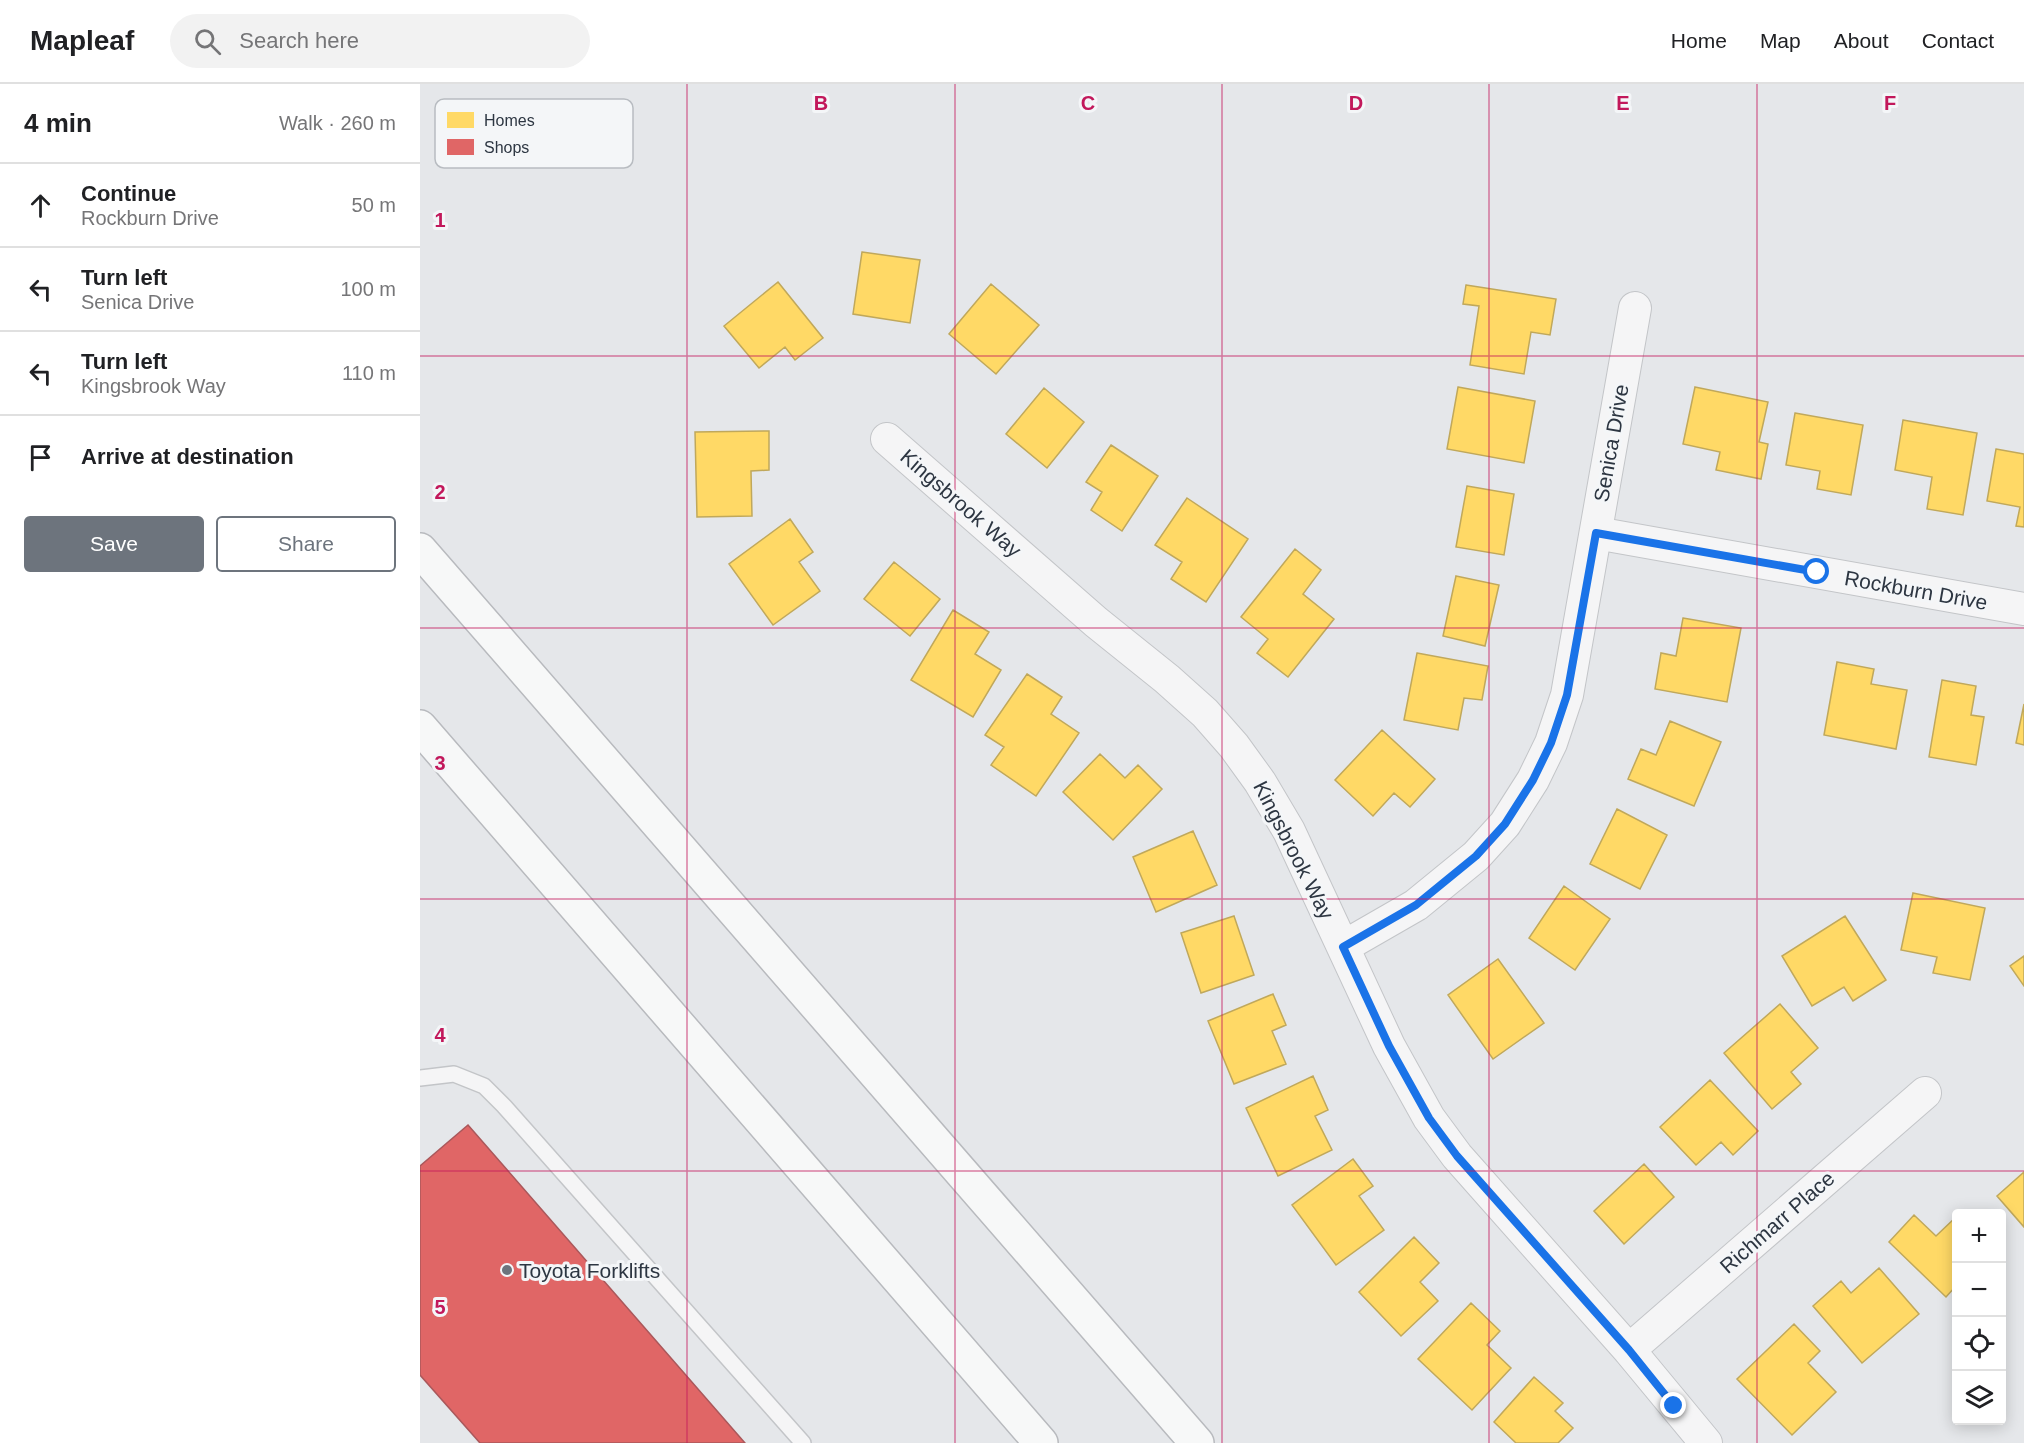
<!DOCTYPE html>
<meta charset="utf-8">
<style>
body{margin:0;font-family:Arial,sans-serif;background:#f2f2f2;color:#202124}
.controls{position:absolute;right:18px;bottom:18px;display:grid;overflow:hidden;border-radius:6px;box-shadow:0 3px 15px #0003}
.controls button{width:54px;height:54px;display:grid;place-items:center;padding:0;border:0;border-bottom:2px solid #e0e0e0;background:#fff;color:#202124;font:30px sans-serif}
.stop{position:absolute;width:18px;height:18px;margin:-14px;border:4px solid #1a73e8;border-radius:50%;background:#fff}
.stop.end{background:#1a73e8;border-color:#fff;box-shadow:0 2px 6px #0008}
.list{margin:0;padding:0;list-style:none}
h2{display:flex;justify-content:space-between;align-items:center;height:78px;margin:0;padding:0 24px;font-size:26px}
h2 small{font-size:20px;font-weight:400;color:#757577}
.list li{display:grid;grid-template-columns:39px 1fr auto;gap:18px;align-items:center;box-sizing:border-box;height:84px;padding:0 24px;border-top:2px solid #e0e0e0}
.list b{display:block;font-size:22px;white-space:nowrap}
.list p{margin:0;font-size:20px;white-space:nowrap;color:#757577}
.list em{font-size:20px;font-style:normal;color:#757577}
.actions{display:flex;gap:12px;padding:18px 24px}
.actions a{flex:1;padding:14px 0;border:2px solid #6d747d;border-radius:6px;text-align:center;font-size:21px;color:#6d747d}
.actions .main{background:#6d747d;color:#fff}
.icon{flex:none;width:33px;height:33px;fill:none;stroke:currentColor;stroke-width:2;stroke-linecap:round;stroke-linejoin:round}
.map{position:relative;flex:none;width:1604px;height:1359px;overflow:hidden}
header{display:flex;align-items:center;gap:36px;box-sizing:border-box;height:84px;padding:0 30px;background:#fff;border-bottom:2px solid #e0e0e0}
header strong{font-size:28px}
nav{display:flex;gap:33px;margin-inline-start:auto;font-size:21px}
.search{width:420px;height:54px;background:#f2f2f2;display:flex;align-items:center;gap:15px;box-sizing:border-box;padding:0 21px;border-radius:33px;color:#757577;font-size:22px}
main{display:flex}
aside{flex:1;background:#fff}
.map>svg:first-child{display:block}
</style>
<header>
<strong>Mapleaf</strong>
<div class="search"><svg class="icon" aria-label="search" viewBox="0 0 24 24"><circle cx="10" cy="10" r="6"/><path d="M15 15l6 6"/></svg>Search here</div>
<nav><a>Home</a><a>Map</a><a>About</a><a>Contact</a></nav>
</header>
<main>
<aside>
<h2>4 min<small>Walk · 260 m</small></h2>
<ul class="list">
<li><svg class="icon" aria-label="ahead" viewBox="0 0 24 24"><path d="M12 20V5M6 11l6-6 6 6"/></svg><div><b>Continue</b><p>Rockburn Drive</p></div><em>50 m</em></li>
<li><svg class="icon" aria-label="left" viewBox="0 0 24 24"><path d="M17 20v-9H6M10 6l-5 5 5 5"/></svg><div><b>Turn left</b><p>Senica Drive</p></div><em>100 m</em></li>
<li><svg class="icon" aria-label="left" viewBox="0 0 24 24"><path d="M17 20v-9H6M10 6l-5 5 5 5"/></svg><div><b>Turn left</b><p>Kingsbrook Way</p></div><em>110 m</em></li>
<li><svg class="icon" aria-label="arrive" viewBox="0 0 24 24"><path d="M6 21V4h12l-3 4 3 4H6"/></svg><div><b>Arrive at destination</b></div></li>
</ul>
<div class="actions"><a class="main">Save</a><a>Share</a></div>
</aside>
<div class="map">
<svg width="1604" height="1359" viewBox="0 0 1604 1359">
<rect width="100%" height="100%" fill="#e5e7ea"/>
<path fill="#ffd966" stroke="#c0a85b" stroke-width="1.5" d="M442 168 500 176 490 239 433 230Z
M358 198 403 254 375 276 365 263 339 284 304 242Z
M571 200 619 241 576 290 529 250Z
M1046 201 1136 215 1130 251 1111 248 1104 290 1050 281 1059 222 1043 220Z
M1038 303 1115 317 1104 379 1027 365Z
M1275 303 1348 318 1339 358 1348 360 1341 395 1296 386 1300 368 1263 360Z
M624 304 664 338 627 384 586 350Z
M1375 329 1443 341 1431 411 1397 405 1400 387 1366 381Z
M1483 336 1557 349 1543 431 1507 425 1512 393 1475 386Z
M349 347V386L331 387 332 432 277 433 275 348Z
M691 361 738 392 702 447 671 426 682 408 666 398Z
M1576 365 1604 370V443L1596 442 1600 423 1567 417Z
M1047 402 1094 410 1084 471 1036 463Z
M767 414 828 455 786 518 751 495 762 478 735 461Z
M370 435 393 468 379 478 400 507 353 541 309 480Z
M875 465 901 486 883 510 914 535 868 593 837 569 848 555 821 533Z
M474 478 520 515 490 552 444 515Z
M1036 492 1079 501 1065 562 1023 552Z
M533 526 569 548 555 570 581 586 553 633 491 596Z
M1263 534 1321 544 1307 618 1235 605 1241 569 1256 572Z
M997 569 1068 582 1062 616 1044 614 1038 646 984 636Z
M1417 578 1454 585 1451 600 1487 606 1476 665 1404 651Z
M607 590 642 613 631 630 659 649 616 712 571 681 584 663 565 651Z
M1522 596 1556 602 1551 631 1564 633 1556 681 1509 673Z
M1604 620V661L1596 659Z
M1250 637 1301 658 1274 722 1208 695 1221 665 1236 671Z
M962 646 1015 695 990 723 974 709 953 732 915 696Z
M680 670 705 694 718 681 742 705 693 756 643 708Z
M1197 725 1247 751 1220 805 1170 780Z
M773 747 797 801 736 828 713 773Z
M1144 802 1190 835 1155 886 1109 854Z
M1493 809 1565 824 1550 896 1513 889 1517 873 1481 866Z
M814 832 834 891 781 909 761 849Z
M1425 832 1466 896 1433 917 1424 903 1392 922 1362 872Z
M1604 872V902L1590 882Z
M1078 875 1124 939 1073 975 1028 911Z
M853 910 866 941 852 947 866 980 814 1000 788 937Z
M1360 920 1398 964 1371 988 1381 1000 1352 1025 1304 969Z
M893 992 908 1026 895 1032 912 1066 858 1092 826 1024Z
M1290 996 1338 1047 1313 1071 1301 1058 1276 1081 1240 1043Z
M933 1075 953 1102 939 1112 964 1146 916 1181 872 1121Z
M1224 1080 1254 1113 1204 1160 1174 1127Z
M1604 1088V1143L1577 1112Z
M1494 1131 1516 1152 1536 1133V1202L1526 1213 1469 1158Z
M994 1153 1019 1179 1000 1198 1018 1217 981 1252 939 1208Z
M1459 1184 1499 1230 1442 1279 1393 1222 1421 1197 1431 1209Z
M1051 1219 1080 1247 1067 1261 1091 1284 1052 1326 998 1275Z
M1374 1240 1400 1267 1388 1279 1416 1308 1372 1351 1317 1295Z
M1114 1293 1143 1319 1135 1327 1153 1344 1138 1359H1096L1074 1338Z"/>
<path fill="#e06666" stroke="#aa585b" stroke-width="1.5" d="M48 1041 325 1359H60L0 1291V1082Z"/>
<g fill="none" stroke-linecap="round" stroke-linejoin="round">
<g stroke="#c3c5c8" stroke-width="18">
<path id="lane" d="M0 994 34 990 64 1002 84 1022 383 1359"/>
</g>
<g stroke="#c3c5c8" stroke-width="34">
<path id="street" d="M467 355 676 538 747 595 785 629 814 662 840 698 869 747 969 962 1009 1034 1037 1072 1209 1266 1286 1359
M1176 449 1604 525
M923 863 996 821 1056 772 1085 740 1113 696 1131 659 1147 611 1215 224
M1209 1266 1505 1009"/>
</g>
<g stroke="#b8babe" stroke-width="36">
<path id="highway" d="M0 466 777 1359
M0 643 621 1359"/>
</g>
<use href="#lane" stroke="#f5f5f6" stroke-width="15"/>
<use href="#street" stroke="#f5f5f6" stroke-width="32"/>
<use href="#highway" stroke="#f7f8f8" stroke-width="33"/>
</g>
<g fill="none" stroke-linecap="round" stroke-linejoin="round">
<path stroke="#1a73e8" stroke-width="8" d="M1254 1322 1209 1266 1037 1072 1009 1034 969 962 923 863 996 821 1056 772 1085 740 1113 696 1131 659 1147 611 1176 449 1397 488"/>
</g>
<path fill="none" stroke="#c2185b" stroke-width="1.5" stroke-opacity="0.55" d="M267 0V1359M535 0V1359M802 0V1359M1069 0V1359M1337 0V1359M0 272H1604M0 544H1604M0 815H1604M0 1087H1604"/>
<circle fill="#6d747d" stroke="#f4f6f8" stroke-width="2" cx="87" cy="1186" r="6"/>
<g text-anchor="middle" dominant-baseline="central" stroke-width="6" stroke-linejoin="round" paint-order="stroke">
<g font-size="21" fill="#2d3642" stroke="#f4f6f8">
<text transform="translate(1191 359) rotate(-80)">Senica Drive</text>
<text transform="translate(541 419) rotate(41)">Kingsbrook Way</text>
<text transform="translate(1496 506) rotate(10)">Rockburn Drive</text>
<text transform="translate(874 766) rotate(63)">Kingsbrook Way</text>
<text transform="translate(1357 1138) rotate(-41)">Richmarr Place</text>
</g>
<g font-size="21" fill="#2d3642" stroke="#f4f6f8" text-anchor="start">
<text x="99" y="1186">Toyota Forklifts</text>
</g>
</g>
<rect x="15" y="15" width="198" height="69" rx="9" fill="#f4f6f8" stroke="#b8bcc1" stroke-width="1.5"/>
<rect x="27" y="28" width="27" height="16" fill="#ffd966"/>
<rect x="27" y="55" width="27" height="16" fill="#e06666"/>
<g font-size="16" fill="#2d3642">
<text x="64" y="42">Homes</text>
<text x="64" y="69">Shops</text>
</g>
<g font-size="20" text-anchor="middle" font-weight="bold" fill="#c2185b" stroke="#f4f6f8" stroke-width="6" stroke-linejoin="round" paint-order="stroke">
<text x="401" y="26">B</text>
<text x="668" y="26">C</text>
<text x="936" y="26">D</text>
<text x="1203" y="26">E</text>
<text x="1470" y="26">F</text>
<text x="20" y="143">1</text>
<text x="20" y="415">2</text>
<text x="20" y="686">3</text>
<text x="20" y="958">4</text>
<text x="20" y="1230">5</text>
</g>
</svg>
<div class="controls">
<button>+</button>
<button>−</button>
<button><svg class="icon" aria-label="locate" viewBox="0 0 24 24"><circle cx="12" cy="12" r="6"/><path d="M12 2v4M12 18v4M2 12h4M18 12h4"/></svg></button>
<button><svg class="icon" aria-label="layers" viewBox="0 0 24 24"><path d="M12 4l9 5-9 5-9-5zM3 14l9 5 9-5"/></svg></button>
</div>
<div class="stop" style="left:1397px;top:488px"></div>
<div class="stop end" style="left:1254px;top:1322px"></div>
</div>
</main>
